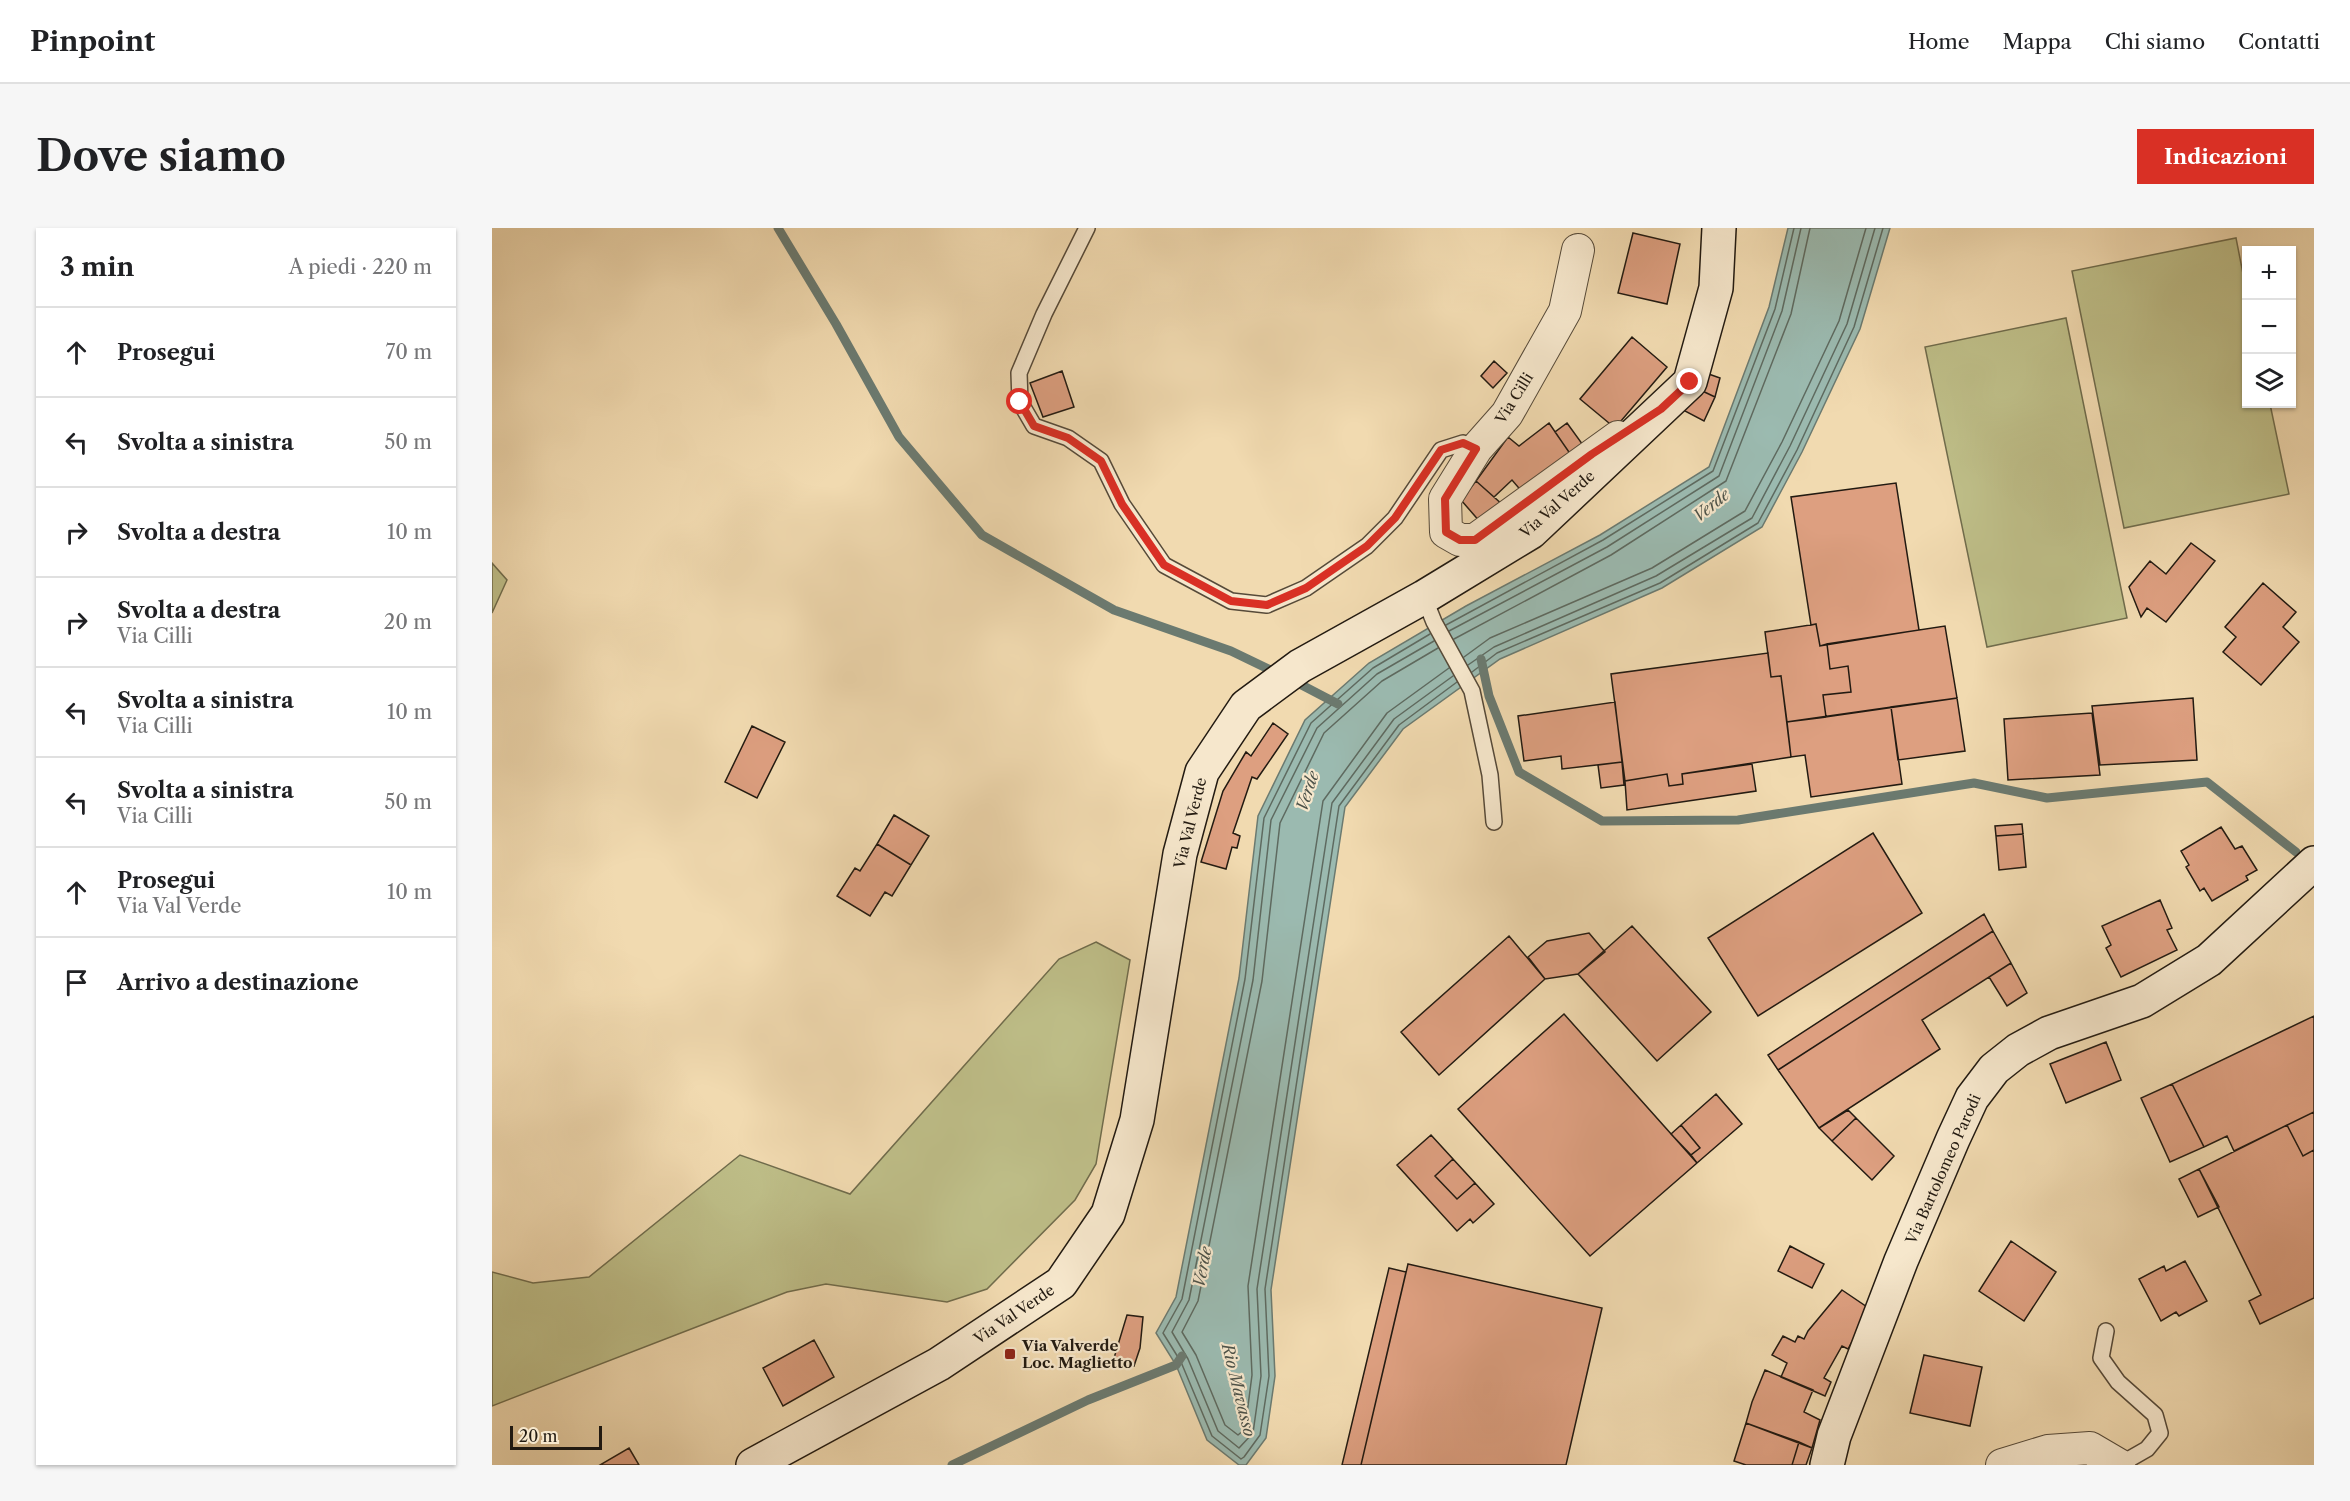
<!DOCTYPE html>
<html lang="it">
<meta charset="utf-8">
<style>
body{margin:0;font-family:"Libre Caslon Text",serif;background:#f6f6f6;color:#202124}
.controls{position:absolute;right:18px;top:18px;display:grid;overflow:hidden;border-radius:0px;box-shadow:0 2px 4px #0004}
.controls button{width:54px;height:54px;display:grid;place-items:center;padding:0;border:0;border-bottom:2px solid #e0e0e0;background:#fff;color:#202124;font:30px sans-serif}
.scale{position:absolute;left:18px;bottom:15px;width:92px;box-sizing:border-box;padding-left:6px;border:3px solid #221a11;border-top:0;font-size:16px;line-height:21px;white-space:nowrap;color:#221a11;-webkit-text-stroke:4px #f6e7cc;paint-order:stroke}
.stop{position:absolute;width:18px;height:18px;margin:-14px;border:4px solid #d93025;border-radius:50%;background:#fff}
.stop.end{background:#d93025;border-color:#fff;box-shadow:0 2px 6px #0008}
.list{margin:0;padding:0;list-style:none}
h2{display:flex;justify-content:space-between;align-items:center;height:78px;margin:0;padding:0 24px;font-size:26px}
h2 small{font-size:20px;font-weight:400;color:#757577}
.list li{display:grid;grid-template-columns:39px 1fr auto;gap:18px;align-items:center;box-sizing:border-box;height:90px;padding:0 24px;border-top:2px solid #e0e0e0}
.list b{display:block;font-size:22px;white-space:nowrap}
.list p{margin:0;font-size:20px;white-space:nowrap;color:#757577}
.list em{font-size:20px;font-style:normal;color:#757577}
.icon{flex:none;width:33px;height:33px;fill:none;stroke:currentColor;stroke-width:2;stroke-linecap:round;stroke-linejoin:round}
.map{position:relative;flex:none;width:1822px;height:1237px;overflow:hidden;border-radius:0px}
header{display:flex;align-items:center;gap:36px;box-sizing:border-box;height:84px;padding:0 30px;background:#fff;border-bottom:2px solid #e0e0e0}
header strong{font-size:28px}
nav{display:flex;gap:33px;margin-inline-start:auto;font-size:21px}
.intro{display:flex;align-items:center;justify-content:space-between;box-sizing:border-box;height:144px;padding:0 36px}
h1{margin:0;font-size:42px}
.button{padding:15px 27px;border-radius:0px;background:#d93025;color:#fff;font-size:21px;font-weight:700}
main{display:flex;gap:36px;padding:0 36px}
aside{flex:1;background:#fff;border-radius:0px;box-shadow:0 2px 4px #0004}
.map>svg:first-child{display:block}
</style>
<header>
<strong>Pinpoint</strong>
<nav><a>Home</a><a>Mappa</a><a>Chi siamo</a><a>Contatti</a></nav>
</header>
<div class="intro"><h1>Dove siamo</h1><a class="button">Indicazioni</a></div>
<main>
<aside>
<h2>3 min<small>A piedi · 220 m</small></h2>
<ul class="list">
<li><svg class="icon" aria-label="ahead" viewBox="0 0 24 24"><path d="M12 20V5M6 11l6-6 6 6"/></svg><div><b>Prosegui</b></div><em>70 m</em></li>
<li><svg class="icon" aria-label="left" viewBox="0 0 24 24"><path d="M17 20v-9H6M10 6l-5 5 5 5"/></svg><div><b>Svolta a sinistra</b></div><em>50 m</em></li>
<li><svg class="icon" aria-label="right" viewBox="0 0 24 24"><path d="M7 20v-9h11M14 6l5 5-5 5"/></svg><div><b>Svolta a destra</b></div><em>10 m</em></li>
<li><svg class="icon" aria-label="right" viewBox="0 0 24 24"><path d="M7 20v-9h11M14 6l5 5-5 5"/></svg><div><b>Svolta a destra</b><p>Via Cilli</p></div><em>20 m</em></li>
<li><svg class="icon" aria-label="left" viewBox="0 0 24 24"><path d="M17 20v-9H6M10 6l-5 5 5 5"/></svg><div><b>Svolta a sinistra</b><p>Via Cilli</p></div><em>10 m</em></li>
<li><svg class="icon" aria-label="left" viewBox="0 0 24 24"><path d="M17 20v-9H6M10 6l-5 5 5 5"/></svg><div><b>Svolta a sinistra</b><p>Via Cilli</p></div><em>50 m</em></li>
<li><svg class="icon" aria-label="ahead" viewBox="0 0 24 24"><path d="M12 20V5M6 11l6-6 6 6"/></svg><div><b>Prosegui</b><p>Via Val Verde</p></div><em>10 m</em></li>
<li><svg class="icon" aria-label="arrive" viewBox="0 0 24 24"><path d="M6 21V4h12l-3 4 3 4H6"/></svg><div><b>Arrivo a destinazione</b></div></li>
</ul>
</aside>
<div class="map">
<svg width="1822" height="1237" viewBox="0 0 1822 1237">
<rect width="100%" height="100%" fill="#f1dab0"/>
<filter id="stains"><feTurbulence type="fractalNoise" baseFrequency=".00333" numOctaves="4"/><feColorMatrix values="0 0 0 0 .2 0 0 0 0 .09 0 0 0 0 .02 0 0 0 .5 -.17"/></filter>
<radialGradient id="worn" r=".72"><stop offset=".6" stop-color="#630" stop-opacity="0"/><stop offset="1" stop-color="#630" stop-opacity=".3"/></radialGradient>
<path fill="#bebe88" stroke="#706c4c" stroke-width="1.5" d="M1744 10 1754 61V176H1778L1797 266 1632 300 1580 43Z
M1574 90 1635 390 1495 419 1433 119Z
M0 335 15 352 0 385Z
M604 714 638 732 604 936 583 972 495 1061 455 1074 334 1056 295 1064 0 1178V1044L41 1055 97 1049 248 927 358 966 567 731Z"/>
<path fill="#9bbab0" stroke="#6b7a70" stroke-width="1.5" d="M1296 0H1398L1368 101 1310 224 1270 299 1170 360 1008 431 911 501 853 579 779 1062 783 1148 774 1210 754 1237H747L715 1212 684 1137 664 1105 684 1069 747 750 766 588 813 492 877 435 974 378 1108 307 1217 239 1277 79Z"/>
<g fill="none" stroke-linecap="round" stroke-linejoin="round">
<path stroke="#5e6a60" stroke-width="1.5" d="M954 397 1111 312 1221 243 1283 81 1302 0
M957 403 1115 319 1227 248 1290 83 1309 0
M938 406 881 440 819 495 772 590 753 751 690 1071 671 1105 689 1134 720 1208 749 1231 752 1229 768 1207 777 1148 773 1061 847 578 907 497 965 454
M962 411 1119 327 1234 253 1299 86 1318 0
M942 413 885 446 825 500 779 592 761 752 697 1072 680 1104 696 1131 726 1203 747 1220 761 1205 769 1148 765 1061 840 575 902 491 961 448
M946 420 890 453 832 505 788 595 770 753 706 1073 690 1104 704 1127 733 1197 746 1207 753 1201 760 1147 756 1058 831 573 895 485 957 440
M972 429 998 410 1160 340 1253 283 1290 214 1347 93 1374 0
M976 437 1002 419 1164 348 1260 290 1298 218 1355 96 1383 0
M980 444 1005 425 1168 355 1266 295 1305 222 1362 99 1391 0"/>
<path stroke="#6b7a70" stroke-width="9" d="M286 0 344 96 407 209 490 307 622 382 739 423 787 446
M989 431 997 468 1027 544 1110 593 1246 592 1482 555 1555 570 1715 554 1804 624
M800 452 846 476
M460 1237 596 1172 684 1137 690 1128"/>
</g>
<path fill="#dd9f80" stroke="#221a11" stroke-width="1.5" d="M1141 5 1188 16 1175 76 1126 65Z
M1140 109 1175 139 1123 200 1088 171Z
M1002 133 1015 145 1001 160 989 148Z
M570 143 582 179 551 189 538 155Z
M1211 144 1228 150 1223 169 1202 159Z
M1202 159 1223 169 1212 193 1191 182Z
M1057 195 1079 227 1032 266 1020 252 1002 269 984 253 1016 209 1027 218Z
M1075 195 1091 217 1079 227 1063 204Z
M984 253 1012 278 989 295 969 272Z
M1404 255 1427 402 1328 418 1324 396 1319 397 1299 269Z
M1699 315 1723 333 1674 394 1655 380 1649 389 1637 359 1658 333 1674 346Z
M1771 355 1804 384 1791 399 1807 414 1769 457 1731 424 1744 409 1733 399Z
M1324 396 1328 418 1335 416 1338 441 1356 438 1359 464 1331 467 1334 489 1295 494 1289 448 1279 449 1273 404Z
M1453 398 1465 470 1334 489 1331 467 1359 464 1356 438 1338 441 1335 416Z
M1276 425 1279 449 1289 448 1299 529 1190 546 1191 556 1177 558 1175 546 1133 553 1119 446Z
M1465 470 1473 523 1406 532 1399 479Z
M1701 470 1705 532 1608 537 1600 478Z
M1123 474 1130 534 1070 541 1069 528 1032 533 1026 488Z
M1399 479 1410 556 1319 569 1313 527 1299 529 1295 494Z
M1600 485 1608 547 1516 552 1512 491Z
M781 495 796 506 765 551 760 549 741 605 748 608 745 620 740 619 734 641 709 634 731 563 754 524 759 528Z
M260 498 293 514 265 570 233 554Z
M1130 534 1132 557 1109 560 1106 537Z
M1260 536 1264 563 1135 582 1133 553 1175 546 1177 558 1191 556 1190 546Z
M402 587 437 608 419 637 385 616Z
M1530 596 1531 606 1504 608 1503 598Z
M1729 599 1743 621 1750 618 1765 642 1754 648 1756 652 1720 673 1712 660 1708 663 1694 639 1697 637 1689 623Z
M1381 605 1430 685 1266 788 1216 710Z
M1531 606 1534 639 1507 642 1504 608Z
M385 616 419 637 400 668 393 664 378 688 345 668 363 640 368 643Z
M1668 672 1680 700 1675 702 1685 722 1629 749 1614 720 1619 717 1610 698Z
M1492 686 1501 703 1286 842 1276 827Z
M1140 698 1219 784 1165 833 1086 746Z
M1501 703 1519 735 1430 792 1448 821 1327 900 1286 842Z
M1097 705 1113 724 1086 746 1053 751 1036 729 1055 713Z
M1017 708 1053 751 947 847 909 804Z
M1519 735 1535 765 1515 778 1497 749Z
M1072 786 1205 935 1098 1028 966 881Z
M1822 788V884L1742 923 1735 908 1712 919 1680 856Z
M1614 814 1629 852 1574 875 1558 836Z
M1680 856 1712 919 1678 934 1649 870Z
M1224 866 1250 896 1205 935 1199 927 1208 920 1189 897Z
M1356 882 1364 890 1340 913 1327 900Z
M1822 884V922L1811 928 1795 897Z
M1364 890 1402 928 1380 952 1340 913Z
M1189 897 1208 920 1199 927 1179 906Z
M1795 897 1811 928 1822 922V1070L1768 1096 1757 1073 1769 1067 1707 941Z
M939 907 961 931 943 948 965 971 983 955 1002 976 981 995 978 991 965 1003 905 937Z
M961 931 983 955 965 971 943 948Z
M1707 941 1727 979 1706 989 1687 951Z
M1519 1013 1564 1044 1532 1093 1487 1063Z
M1298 1018 1332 1036 1320 1060 1286 1043Z
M1693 1033 1715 1073 1687 1088 1684 1084 1669 1093 1647 1051 1672 1038 1674 1043Z
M916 1036 1110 1080 1074 1237H869Z
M897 1040 914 1044 869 1237H850Z
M1350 1062 1378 1081 1356 1121 1350 1118 1332 1150 1339 1154 1333 1168 1289 1149 1295 1135 1280 1127 1291 1108 1303 1114 1306 1108 1312 1111 1316 1103Z
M635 1087 651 1089 648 1120 642 1138 622 1130Z
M322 1112 342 1149 291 1178 271 1140Z
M1432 1127 1490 1139 1478 1198 1418 1185Z
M1273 1142 1321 1162 1312 1184 1328 1192 1320 1220 1254 1195 1260 1174Z
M1254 1195 1307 1214 1300 1237H1254L1242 1233Z
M1307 1214 1320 1220 1314 1237H1300Z
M137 1220 147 1237H108Z"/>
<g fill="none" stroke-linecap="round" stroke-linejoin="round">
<g stroke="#564a39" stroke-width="18">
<path id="service" d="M595 0 552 86 527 145 528 174 542 198 576 210 609 233 630 276 672 337 739 373 775 377 814 360 875 318 903 290 949 222 971 215 984 221
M932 369 942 394 980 463 998 547 1002 594
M1614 1103 1609 1130 1626 1154 1663 1187 1668 1205 1655 1221 1627 1237"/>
</g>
<g stroke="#564a39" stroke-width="34">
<path id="minor" d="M1086 22 1073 83 1015 186 984 221 953 271 954 304 968 312H983L1126 209
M1510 1237 1556 1223 1598 1220 1627 1237"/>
</g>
<g stroke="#221a11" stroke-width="36">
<path id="secondary" d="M261 1237 447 1136 569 1055 616 986 645 892 688 626 710 544 754 478 808 438 932 369 1039 304 1198 154 1224 60 1227 0
M1335 1237 1342 1208 1409 1033 1461 911 1480 870 1502 841 1526 822 1557 805 1650 773 1717 732 1822 635"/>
</g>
<use href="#service" stroke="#f6e7cc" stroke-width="15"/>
<use href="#minor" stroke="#f6e7cc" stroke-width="32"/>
<use href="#secondary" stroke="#f6e7cc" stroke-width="33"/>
</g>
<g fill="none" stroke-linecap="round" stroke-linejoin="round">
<path stroke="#d93025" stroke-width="8" d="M528 174 542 198 576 210 609 233 630 276 672 337 739 373 775 377 814 360 875 318 903 290 949 222 971 215 984 221 953 271 954 304 968 312H983L1100 226 1169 181 1198 154"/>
</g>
<rect fill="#8f2418" stroke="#f6e7cc" stroke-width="2" x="512" y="1120" width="12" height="12" rx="3"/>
<g text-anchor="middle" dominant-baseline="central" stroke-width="4.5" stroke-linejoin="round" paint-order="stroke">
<g font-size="15" fill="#221a11" stroke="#f6e7cc">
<text transform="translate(1022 170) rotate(-58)">Via Cilli</text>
<text transform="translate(1065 276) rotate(-41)">Via Val Verde</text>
<text transform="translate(698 595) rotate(-76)">Via Val Verde</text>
<text transform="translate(1451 941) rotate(-66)">Via Bartolomeo Parodi</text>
<text transform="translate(522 1086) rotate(-34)">Via Val Verde</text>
</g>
<g font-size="15" font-weight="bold" fill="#221a11" stroke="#f6e7cc" text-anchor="start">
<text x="530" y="1117">Via Valverde<tspan x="530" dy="17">Loc. Maglietto</tspan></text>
</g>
<g font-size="16" font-style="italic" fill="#4c5249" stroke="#f6e7cc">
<text transform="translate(1219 277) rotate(-39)">Verde</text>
<text transform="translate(815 563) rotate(-72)">Verde</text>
<text transform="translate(710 1039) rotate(-79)">Verde</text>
<text transform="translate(747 1162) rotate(76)">Rio Mavasso</text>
</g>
</g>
<rect width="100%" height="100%" filter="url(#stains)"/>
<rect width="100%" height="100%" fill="url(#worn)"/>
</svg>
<div class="controls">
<button>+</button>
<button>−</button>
<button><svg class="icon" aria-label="layers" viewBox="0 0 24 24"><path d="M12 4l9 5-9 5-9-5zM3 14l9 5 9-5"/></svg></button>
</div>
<div class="scale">20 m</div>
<div class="stop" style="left:528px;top:174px"></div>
<div class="stop end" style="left:1198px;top:154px"></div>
</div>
</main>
